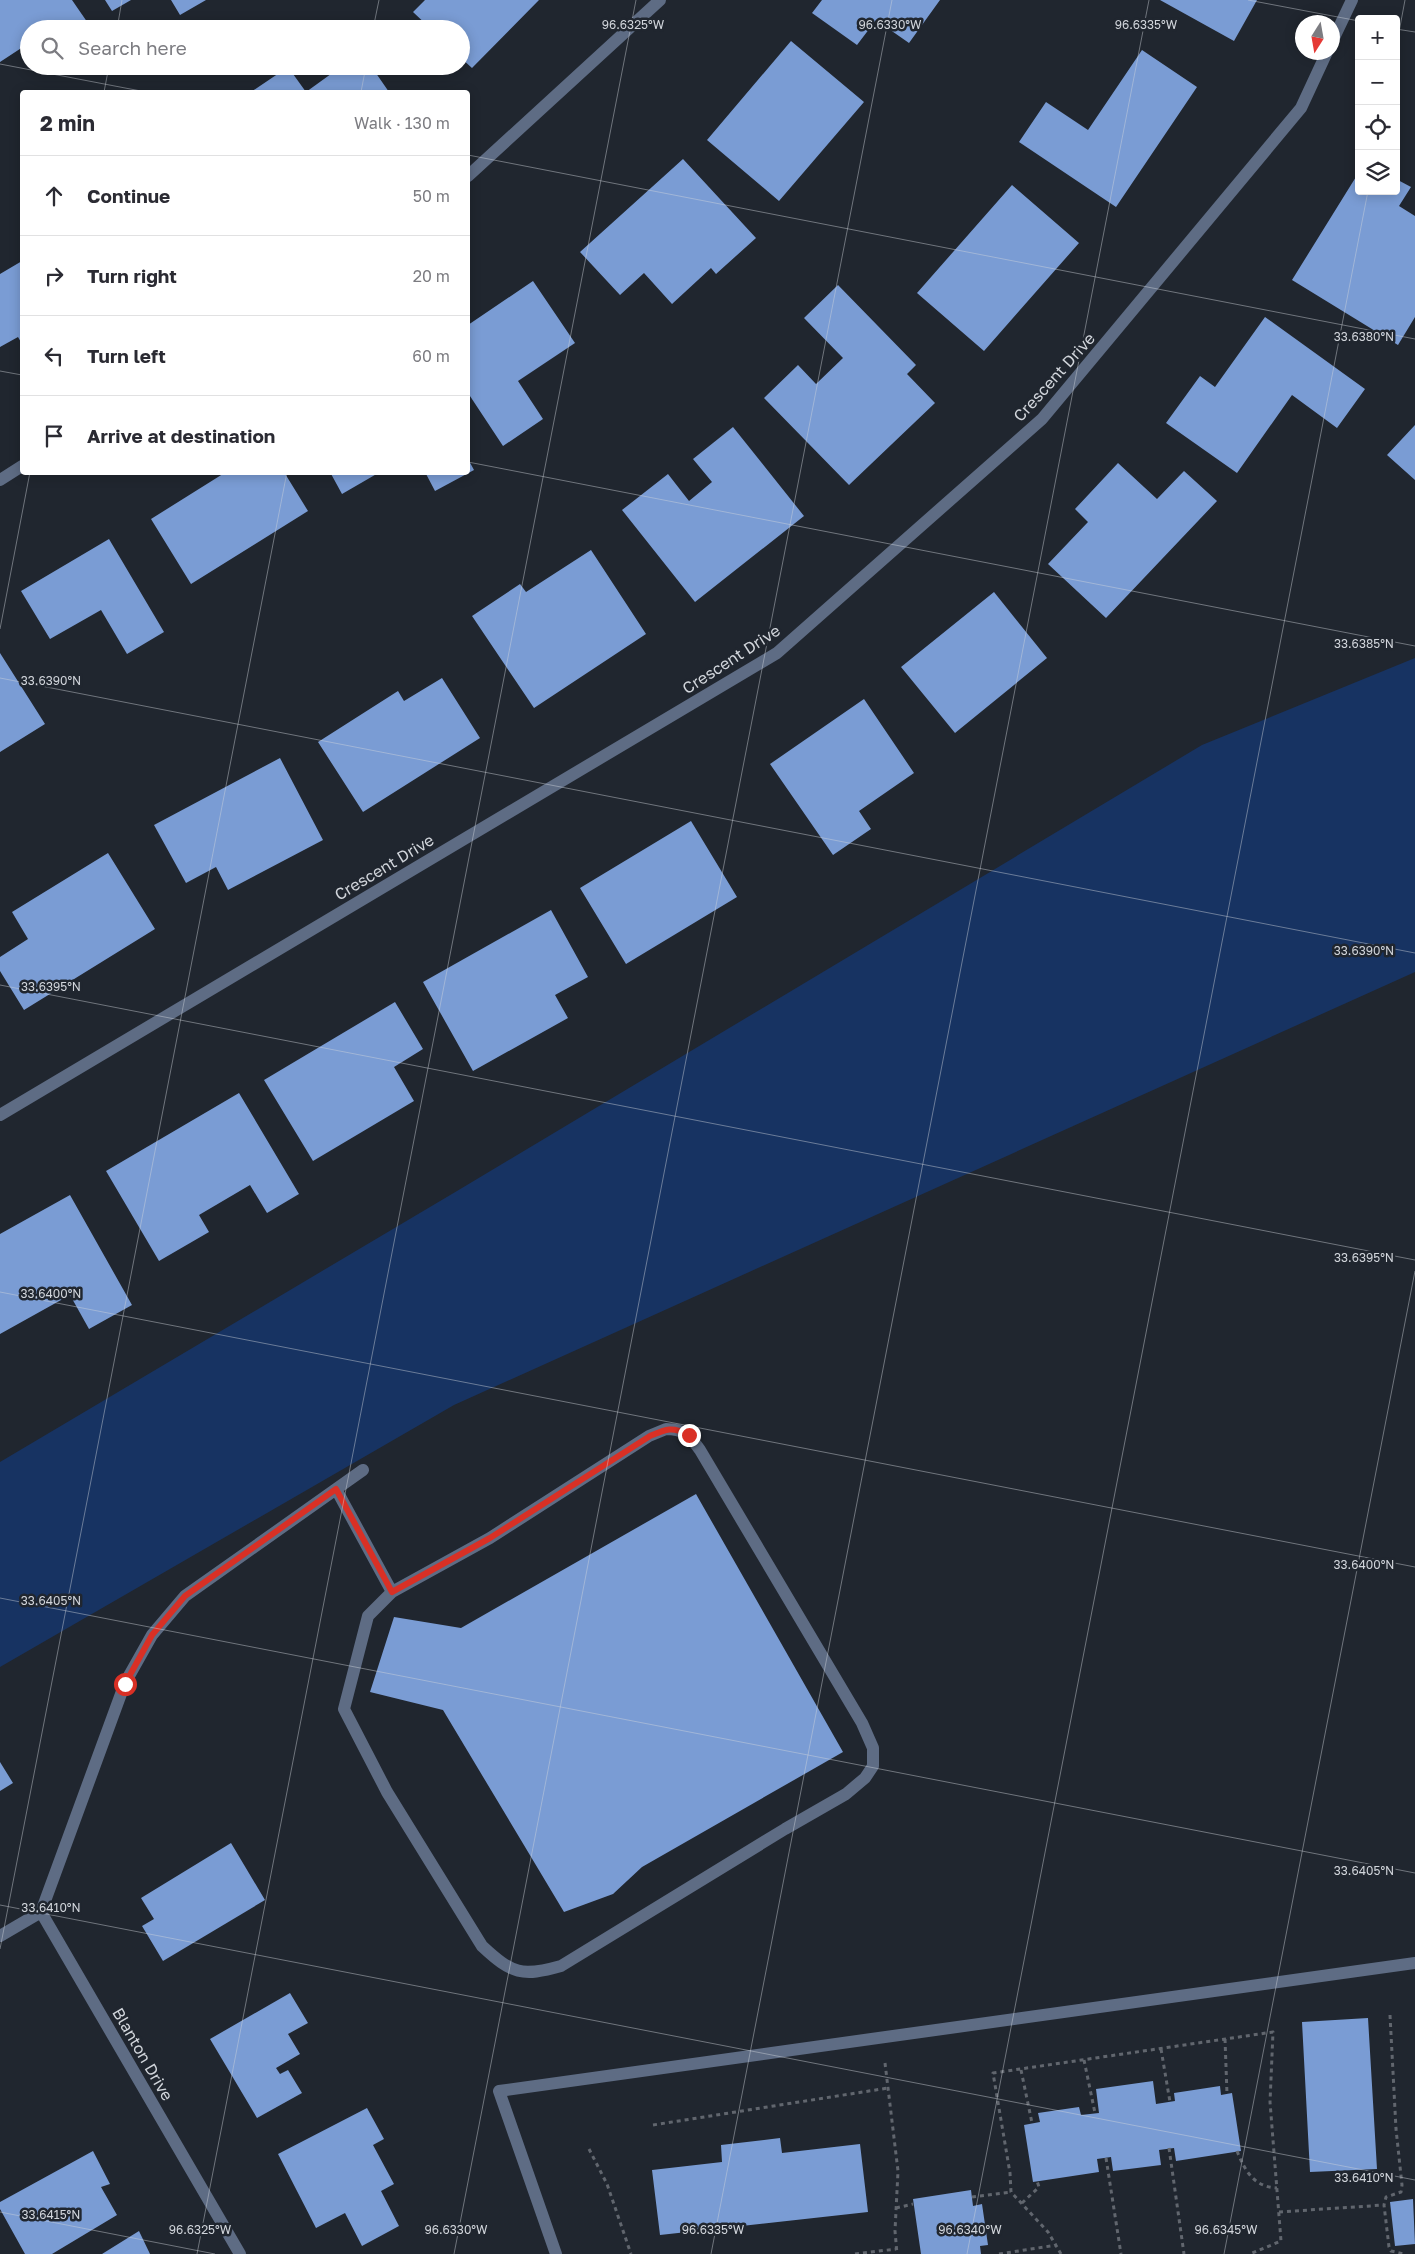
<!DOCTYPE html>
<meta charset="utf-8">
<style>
body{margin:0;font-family:"Golos Text",sans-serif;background:#f2f2f3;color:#2b2b33}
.controls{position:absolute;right:15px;top:15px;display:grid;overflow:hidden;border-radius:5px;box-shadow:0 2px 12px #0003}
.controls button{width:45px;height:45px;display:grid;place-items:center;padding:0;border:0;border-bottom:1px solid #e1e1e2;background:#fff;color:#2b2b33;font:25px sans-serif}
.compass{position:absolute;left:1295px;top:15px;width:45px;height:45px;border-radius:50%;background:#fff;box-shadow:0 2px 12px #0003;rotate:191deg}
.stop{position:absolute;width:15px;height:15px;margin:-11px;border:4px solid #d93025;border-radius:50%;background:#fff}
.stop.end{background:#d93025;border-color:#fff;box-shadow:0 1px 5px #0008}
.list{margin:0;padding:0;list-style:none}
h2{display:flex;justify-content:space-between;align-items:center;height:65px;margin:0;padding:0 20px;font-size:21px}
h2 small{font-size:16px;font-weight:400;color:#7c7c81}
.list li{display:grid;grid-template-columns:32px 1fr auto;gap:15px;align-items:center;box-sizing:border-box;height:80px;padding:0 20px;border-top:1px solid #e1e1e2}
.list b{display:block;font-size:19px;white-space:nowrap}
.list em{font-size:16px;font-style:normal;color:#7c7c81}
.icon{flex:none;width:28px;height:28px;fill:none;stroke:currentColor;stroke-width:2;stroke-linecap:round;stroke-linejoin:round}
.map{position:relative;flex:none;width:1415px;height:2254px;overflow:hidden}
.search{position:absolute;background:#fff;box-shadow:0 2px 12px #0003;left:20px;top:20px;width:450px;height:55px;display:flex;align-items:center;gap:12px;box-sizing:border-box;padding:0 18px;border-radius:28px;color:#7c7c81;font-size:19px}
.panel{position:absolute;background:#fff;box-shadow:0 2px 12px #0003;left:20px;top:90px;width:450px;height:385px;border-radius:5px}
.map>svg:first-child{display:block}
</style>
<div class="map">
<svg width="1415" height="2254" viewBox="0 0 1415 2254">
<rect width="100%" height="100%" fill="#20262f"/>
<path fill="#173362" d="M1415 658V972L454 1405 0 1667V1462L457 1191 1202 745Z"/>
<path fill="#7a9cd4" d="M0 0H72L92 29H29V43L0 62Z
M105 0H131L112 11Z
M171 0H206L180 15Z
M425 0H539L472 68 461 58V29H431L413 12Z
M822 0H940L909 43 876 20 857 45 812 13Z
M1160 0H1257L1234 41Z
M791 41 864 102 779 201 707 140Z
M1142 50 1197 87 1116 207 1019 142 1046 102 1088 130Z
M342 66H371L389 92H251L288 67 306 92Z
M683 159 756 238 716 274 711 268 672 304 644 273 620 295 580 252Z
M1359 172V191H1396V179L1411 187 1399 206 1415 216V317L1398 345 1292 280Z
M1012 185 1079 243 984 351 917 293Z
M22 261V344L18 337 0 347V274Z
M533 281 575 343 518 381 543 419 503 446 468 393V325Z
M838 285 916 365 907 374 935 403 849 485 764 398 798 365 816 384 843 358 804 318Z
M1265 317 1365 389 1337 428 1292 395 1237 473 1166 423 1200 376 1215 387Z
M1415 425V480L1387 455Z
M733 427 804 516 695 602 622 510 668 474 689 501 712 482 693 459Z
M468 459 474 470 435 491 425 472H468Z
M1118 463 1157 499 1184 471 1217 501 1106 618 1048 564 1088 522 1075 509Z
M226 472H284L308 511 191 584 151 519Z
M330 472H380L342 494Z
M109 539 164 632 127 654 101 610 50 639 21 591Z
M591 550 646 634 534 708 472 616 520 584 526 592Z
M994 592 1047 658 955 733 901 667Z
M0 653 45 724 0 752Z
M442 678 480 738 363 812 318 742 398 691 404 701Z
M864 699 914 773 859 811 871 829 833 855 770 764Z
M280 758 323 840 228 890 216 867 186 883 154 825Z
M691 821 737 897 626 964 580 888Z
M108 853 155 929 24 1010 0 971V957L28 939 12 912Z
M551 910 588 977 555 995 568 1018 473 1071 423 982Z
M395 1002 423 1049 394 1067 414 1101 313 1161 264 1080Z
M239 1093 299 1194 267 1213 250 1185 199 1215 209 1232 159 1261 106 1171Z
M70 1195 132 1305 89 1329 70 1295 0 1334V1234Z
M696 1494 843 1752 642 1867 613 1894 564 1912 443 1710 370 1692 394 1617 461 1628Z
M0 1762 13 1783 0 1791Z
M231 1843 265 1900 163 1961 142 1926 154 1919 141 1898Z
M290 1993 308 2023 288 2034 300 2054 276 2068 280 2074 288 2070 302 2093 257 2118 210 2039Z
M1368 2018 1377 2169 1310 2172 1302 2022Z
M1153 2081 1156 2104 1175 2101 1174 2093 1220 2086 1221 2095 1232 2093 1241 2151 1176 2161 1174 2148 1159 2150 1161 2165 1113 2171 1111 2157 1097 2159 1099 2172 1033 2182 1024 2125 1040 2122 1038 2113 1079 2107 1081 2115 1099 2113 1096 2089Z
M367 2108 384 2139 373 2145 394 2184 381 2191 399 2226 362 2246 345 2213 316 2228 278 2154Z
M780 2138 782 2153 860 2144 868 2212 660 2235 652 2170 722 2162 721 2145Z
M93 2151 110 2184 101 2187 117 2215 52 2254H25L0 2209V2202Z
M971 2190 973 2206 982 2204 988 2245 980 2246 981 2254H921L913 2199Z
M1413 2199 1415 2244 1395 2246 1390 2202Z
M139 2231 150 2254H102Z"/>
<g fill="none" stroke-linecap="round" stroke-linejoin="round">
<path stroke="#61666e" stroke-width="3" stroke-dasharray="4 4" stroke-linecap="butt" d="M1390 2015 1396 2129 1402 2185 1401 2192 1386 2197 1384 2205 1389 2247 1391 2251 1404 2254
M1225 2039 1227 2094
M1161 2049 1170 2102
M1084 2060 1095 2113
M885 2063 898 2171 895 2231 897 2254
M1021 2070 1032 2123
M653 2125 888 2088
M1169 2148 1184 2254
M589 2149 607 2184 631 2254
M1237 2151C1245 2171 1254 2187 1277 2188
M1106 2158 1121 2254
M972 2197 1011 2192
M1022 2203 1039 2187 1037 2181
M896 2208 913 2204
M1279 2212 1384 2205
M855 2254 896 2249
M999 2254 1057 2245
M1061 2254 1048 2232 1011 2192 1010 2173 993 2073 1273 2032 1270 2102 1281 2241 1250 2254"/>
<path stroke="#5e6c84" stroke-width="12" d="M1332 42 1352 0
M468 176 660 0
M0 480 22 466
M0 1115 777 653 1042 419 1301 108 1327 52
M666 1429C684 1429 690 1436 700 1450L862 1723 873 1748V1766L865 1778 846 1794 785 1829 561 1966C522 1977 512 1974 482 1946L387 1792 344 1709 368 1616 392 1592 490 1538 649 1436Z
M336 1489 392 1592
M41 1912 125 1683 152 1635 185 1596 363 1470
M41 1912 240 2254
M0 1936 41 1912
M556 2254 499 2091 1415 1963"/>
</g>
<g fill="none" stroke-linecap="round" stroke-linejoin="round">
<path stroke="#d93025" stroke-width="6" d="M125 1684 152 1635 185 1596 336 1489 392 1592 490 1538 650 1436C666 1429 672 1426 689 1435"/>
</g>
<path fill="none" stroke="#d1d5db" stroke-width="1" stroke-opacity="0.45" d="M1248 0 1359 21M117 29 122 0M373 29 379 0M1396 29 1415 32M1396 48 1405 0M0 64 146 92M104 92 109 66M361 92 366 66M468 155 1415 339M0 371 22 375M468 462 1415 646M0 629 30 472M0 678 1415 953M0 985 1415 1260M0 1292 1415 1567M0 1598 1415 1873M0 1905 1415 2180M0 1949 287 472M0 2212 215 2254M197 2254 636 0M454 2254 892 0M711 2254 1149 0M967 2254 1368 191M1224 2254 1415 1271"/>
<g text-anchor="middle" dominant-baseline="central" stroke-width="5" stroke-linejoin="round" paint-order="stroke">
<g font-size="16" fill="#d1d5db" stroke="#20262f">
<text transform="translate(1054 377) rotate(-48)">Crescent Drive</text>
<text transform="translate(731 659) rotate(-33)">Crescent Drive</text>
<text transform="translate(384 867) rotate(-31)">Crescent Drive</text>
<text transform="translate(143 2054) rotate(60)">Blanton Drive</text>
</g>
</g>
<g font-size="12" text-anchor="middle" fill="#d1d5db" stroke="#20262f" stroke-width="5" stroke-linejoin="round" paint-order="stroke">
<text x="633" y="29">96.6325°W</text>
<text x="890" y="29">96.6330°W</text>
<text x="1146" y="29">96.6335°W</text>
<text x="1364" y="341">33.6380°N</text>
<text x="1364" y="648">33.6385°N</text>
<text x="51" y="685">33.6390°N</text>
<text x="1364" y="955">33.6390°N</text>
<text x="51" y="991">33.6395°N</text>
<text x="1364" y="1262">33.6395°N</text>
<text x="51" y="1298">33.6400°N</text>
<text x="1364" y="1569">33.6400°N</text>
<text x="51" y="1605">33.6405°N</text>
<text x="1364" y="1875">33.6405°N</text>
<text x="51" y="1912">33.6410°N</text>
<text x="1364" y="2182">33.6410°N</text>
<text x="51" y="2219">33.6415°N</text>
<text x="200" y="2234">96.6325°W</text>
<text x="456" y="2234">96.6330°W</text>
<text x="713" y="2234">96.6335°W</text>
<text x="970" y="2234">96.6340°W</text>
<text x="1226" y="2234">96.6345°W</text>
</g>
</svg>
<div class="controls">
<button>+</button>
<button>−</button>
<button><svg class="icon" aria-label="locate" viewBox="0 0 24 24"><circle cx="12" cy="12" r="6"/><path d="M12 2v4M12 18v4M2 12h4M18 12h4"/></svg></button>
<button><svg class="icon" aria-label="layers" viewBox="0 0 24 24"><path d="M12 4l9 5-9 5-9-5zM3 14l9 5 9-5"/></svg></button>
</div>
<svg class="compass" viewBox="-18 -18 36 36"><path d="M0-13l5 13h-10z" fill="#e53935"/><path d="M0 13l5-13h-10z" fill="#7c7c81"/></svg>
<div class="stop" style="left:125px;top:1684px"></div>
<div class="stop end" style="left:689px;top:1435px"></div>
<div class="search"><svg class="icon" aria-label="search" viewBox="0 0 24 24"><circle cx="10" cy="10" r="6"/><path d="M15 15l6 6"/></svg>Search here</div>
<section class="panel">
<h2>2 min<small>Walk · 130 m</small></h2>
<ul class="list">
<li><svg class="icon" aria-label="ahead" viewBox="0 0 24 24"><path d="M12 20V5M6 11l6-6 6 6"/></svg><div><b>Continue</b></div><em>50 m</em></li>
<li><svg class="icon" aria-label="right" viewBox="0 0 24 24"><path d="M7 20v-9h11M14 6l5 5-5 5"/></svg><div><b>Turn right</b></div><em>20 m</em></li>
<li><svg class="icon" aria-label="left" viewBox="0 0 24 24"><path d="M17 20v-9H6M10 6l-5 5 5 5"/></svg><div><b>Turn left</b></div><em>60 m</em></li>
<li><svg class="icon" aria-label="arrive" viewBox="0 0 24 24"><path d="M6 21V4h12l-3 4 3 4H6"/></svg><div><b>Arrive at destination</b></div></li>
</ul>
</section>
</div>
